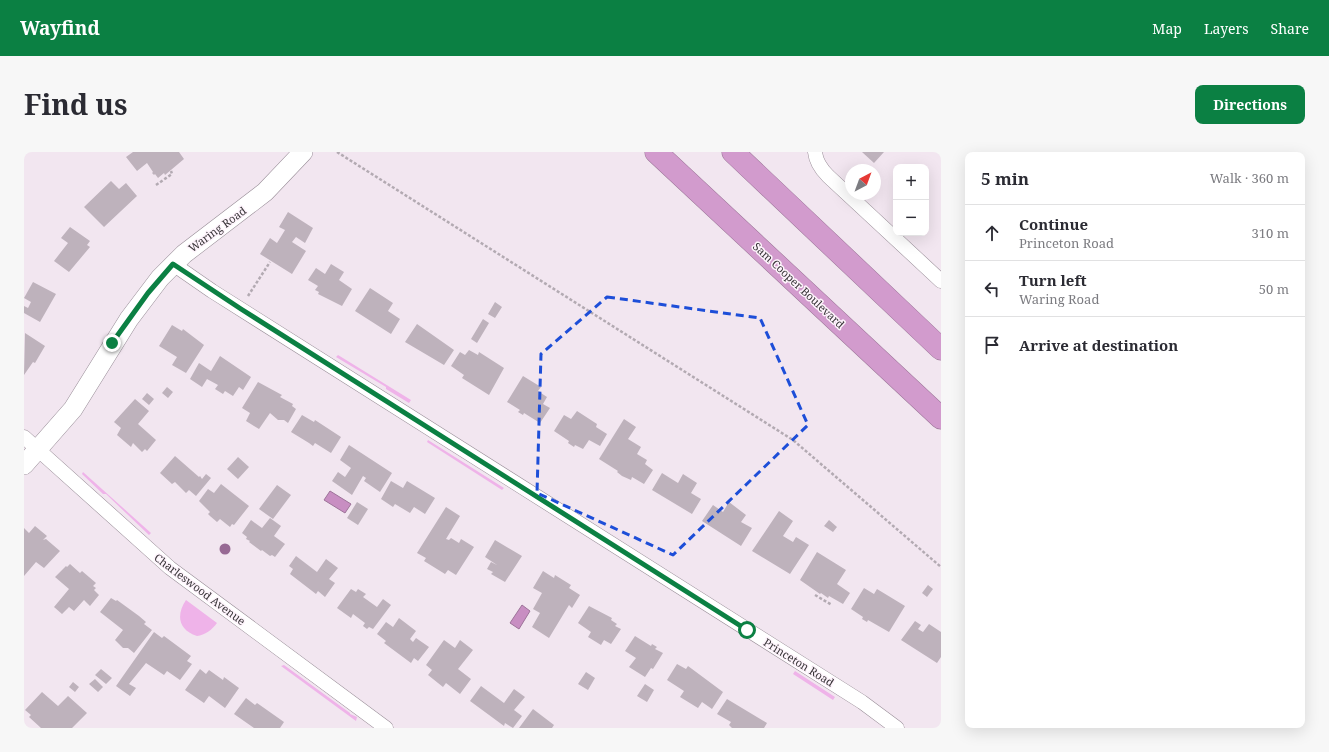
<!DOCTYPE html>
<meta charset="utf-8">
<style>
body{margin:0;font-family:"Noto Serif",serif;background:#f7f7f7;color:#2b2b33}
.controls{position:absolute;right:12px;top:12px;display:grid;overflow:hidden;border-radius:8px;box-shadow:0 4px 16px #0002}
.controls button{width:36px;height:36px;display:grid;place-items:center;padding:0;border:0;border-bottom:1px solid #e1e1e2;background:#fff;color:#2b2b33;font:20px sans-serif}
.compass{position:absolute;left:821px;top:12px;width:36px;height:36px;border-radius:50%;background:#fff;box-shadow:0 4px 16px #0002;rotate:41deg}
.stop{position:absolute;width:12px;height:12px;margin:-9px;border:3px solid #0b8043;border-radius:50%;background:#fff}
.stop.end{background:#0b8043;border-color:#fff;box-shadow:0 1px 4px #0008}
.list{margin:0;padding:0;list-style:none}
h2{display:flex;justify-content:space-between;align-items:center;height:52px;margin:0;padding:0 16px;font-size:17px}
h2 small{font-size:13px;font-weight:400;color:#7c7c81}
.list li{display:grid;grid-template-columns:26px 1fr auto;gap:12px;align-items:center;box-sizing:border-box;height:56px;padding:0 16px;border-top:1px solid #e1e1e2}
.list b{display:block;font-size:15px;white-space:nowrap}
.list p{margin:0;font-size:13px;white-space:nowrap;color:#7c7c81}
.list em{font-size:13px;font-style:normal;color:#7c7c81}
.icon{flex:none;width:22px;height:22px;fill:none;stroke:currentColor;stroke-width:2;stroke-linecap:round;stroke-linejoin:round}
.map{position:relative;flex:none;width:917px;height:576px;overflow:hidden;border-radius:8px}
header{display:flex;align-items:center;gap:24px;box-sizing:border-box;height:56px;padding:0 20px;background:#0b8043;color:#fff}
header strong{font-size:19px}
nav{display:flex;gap:22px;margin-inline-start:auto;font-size:14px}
.intro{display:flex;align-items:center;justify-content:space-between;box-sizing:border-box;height:96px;padding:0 24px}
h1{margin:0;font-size:28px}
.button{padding:10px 18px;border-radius:8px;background:#0b8043;color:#fff;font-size:14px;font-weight:700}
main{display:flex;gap:24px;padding:0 24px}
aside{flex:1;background:#fff;border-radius:8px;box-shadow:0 4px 16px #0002}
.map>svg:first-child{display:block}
</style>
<header>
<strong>Wayfind</strong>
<nav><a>Map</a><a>Layers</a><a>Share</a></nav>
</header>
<div class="intro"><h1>Find us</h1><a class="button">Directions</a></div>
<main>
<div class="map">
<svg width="917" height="576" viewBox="0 0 917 576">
<rect width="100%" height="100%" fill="#f2e6f0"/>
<path fill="#efb3e9" d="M314 203 387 248 385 251 362 237V235L312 205Z
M404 288 480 336 478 338 403 290Z
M59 320 127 381 125 383 82 342H79L58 322Z
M162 448 193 471C188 478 181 483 173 484 154 478 152 463 162 448Z
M260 513 326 561V562L333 565 332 569 257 514Z
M771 519 811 545 809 548 769 522Z"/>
<path fill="#c88ec2" stroke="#9d7399" d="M306 339 327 352 321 361 300 348Z
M498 453 506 459 495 477 486 471Z"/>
<path fill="#beb2bc" d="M109 0H155L160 7 141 23 140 21 134 26 131 22 130 23 128 21 129 20 123 11 113 19 102 5Z
M838 0H860L850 11Z
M87 29 95 37 102 31 113 44 80 75 60 55Z
M264 60 289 76 281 91 272 85 268 90 282 99 268 122 236 102 246 86 253 91 261 78 255 75Z
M46 75 66 89 63 93 66 95 45 120 30 109 44 91 37 86Z
M307 112 320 120 315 128 328 137 318 154 294 142 295 140 291 138 294 134 284 128 292 116 301 122Z
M9 130 32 142 16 170 0 161V154L4 156 7 150 0 146Z
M346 136 369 151 364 159 376 167 367 182 331 159Z
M471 150 478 155 471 166 464 162Z
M459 167 465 171 453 191 447 187Z
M393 172 430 198 420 213 381 190Z
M148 173 158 179 159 177 180 193 162 221 148 213 153 205 135 194Z
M1 181 21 194 11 211 9 210 0 223Z
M445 198 454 203 455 200 480 216 465 243 438 226 440 223 427 214 436 200 441 203Z
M196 204 227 225 219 238 215 235 209 244 201 239 199 242 191 237 194 233 183 227 178 235 166 227 175 211 187 219Z
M499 224 517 235 514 239 523 245 519 252 526 256 516 271 500 261 499 263 494 260 496 258 483 250Z
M234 230 258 243 256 245 269 252 268 254 272 257 264 271 260 268H254L246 261 235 277 222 269 226 261 218 256Z
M143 235 149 240 144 246 138 241Z
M123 241 130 247 125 253 118 247Z
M111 247 125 259 114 272 132 288 123 299 121 297 118 300 109 291 107 295 93 283 97 276 90 270Z
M553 259 573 272 572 275 583 282 576 294 565 288 559 297 551 293 550 295 544 291 545 289 530 279 540 263 547 267Z
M278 263 290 270 291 268 317 285 307 301 291 291 289 294 285 291 267 280Z
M600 267 612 275 604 287 617 295 613 302 623 308 621 312 629 318 620 332 608 325 607 328 598 324 593 320 594 319 575 307Z
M325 293 368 321 356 340 340 329 342 326 339 324 328 343 308 329 314 320 321 325 327 316 316 308Z
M151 304 175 325 176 324 178 327 182 322 187 326 172 344 165 338 162 341 151 330 148 332 136 321Z
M214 305 225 315 214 327 203 317Z
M638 321 654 331 659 322 673 331 667 341 677 347 668 362 628 338Z
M367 329 379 336 383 329 411 346 401 362 390 355 386 361 371 352 369 355 357 347Z
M197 332 225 354 210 373 208 372 206 375 196 367 193 370 186 364 184 362 186 360 175 349 184 337 190 341Z
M253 333 267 343 249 367 235 357Z
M333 350 344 357 334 373 323 366Z
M705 350 722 363 717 370 728 376 717 394 678 369 689 353 699 360Z
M422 355 436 364 422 387 425 388 427 386 435 391 437 387 450 395 432 423 424 418 421 422 400 409 402 406 393 401Z
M755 359 769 369 759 384 769 390 772 385 785 393 766 422 728 399Z
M246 366 257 374 250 384 261 392 251 405 248 403 246 404 238 398 237 399 225 390 226 389 222 387 223 385 218 381 227 368 238 376Z
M805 368 813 375 809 380 800 374Z
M11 374 23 384 19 388 22 387 36 399 20 416 12 410 0 424V376L5 381Z
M471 388 498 404 481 430 467 422 469 420 463 417 467 410 473 413 461 405Z
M793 400 822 418 813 432 826 441 819 452 805 444 804 446 797 441 796 442 776 428Z
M272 404 293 420 302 407 314 416 305 427 311 431 301 445 294 439 292 442 266 422 269 417 265 414Z
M46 412 56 421 58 419 72 431 69 434 72 436 70 438 75 443 66 454 60 448 50 459 45 455 38 462 30 455 45 437 31 425 42 414 43 415Z
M519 419 530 426 531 423 547 433 545 436 556 443 548 456 545 453 525 486 508 475 516 461 509 457 518 441 509 436Z
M904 433 909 437 903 445 898 441Z
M840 436 850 442 853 437 881 454 865 480 844 468 843 470 838 467 839 465 827 457Z
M327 437 332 440 334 437 342 442 339 445 353 455 359 447 367 453 349 477 345 475 343 477 339 474 341 471 329 462 327 466 313 456Z
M87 446 92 449 93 448 115 464 122 470 120 472 128 478 110 501 104 496H99L91 488 99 478 76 460Z
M565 454 588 466 587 468 593 472 591 474 597 477 587 492 580 488 577 493 564 485 567 480 554 471Z
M375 466 392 479 386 487 389 490 392 486 405 495 394 509 390 506 387 511 360 491 362 489 353 482 362 470 369 475Z
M891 469 897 473 894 477 899 480 905 472 917 480V505L913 511 877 488Z
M130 480 138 486 140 484 167 504 163 509 168 512 156 528 143 519 140 523 122 511 105 532 112 536 106 544 92 534Z
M611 484 627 494 628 492 633 495 631 497 639 501 629 517 627 516 621 525 605 515 612 506 601 499Z
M420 488 431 496 436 488 449 498 434 517 447 527 436 542 422 531 419 535 404 523 408 518 402 513Z
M653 512 662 517 664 514 699 540 688 557 678 550 674 556 656 545 660 539 643 528Z
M77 517 88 526 82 532 71 523Z
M176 517 182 522 185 518 199 528 200 525 215 536 201 556 185 544 180 551 161 538Z
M562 520 571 526 564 538 554 532Z
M71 527 79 535 74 540 65 532Z
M49 530 55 535 51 540 45 535Z
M621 532 630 538 623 550 613 544Z
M457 534 480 551 490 537 501 545 490 558 498 564 489 576 481 571 480 574 446 549Z
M18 540 34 554 44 544 63 561 48 576H17L5 565 7 563 1 558Z
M222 546 231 553 233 551 260 570 256 576H230L210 562Z
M703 547 743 571 740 576H708L705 573 707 570 693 562Z
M509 557 530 573 528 576H495Z"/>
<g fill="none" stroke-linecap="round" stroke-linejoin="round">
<g stroke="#988d97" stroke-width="15">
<path id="minor" d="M791 0C792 10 797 17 804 24L917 129
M149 112 188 139 838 550 873 576
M0 285 146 416 362 576"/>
</g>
<g stroke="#988d97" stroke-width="20">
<path id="secondary" d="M0 313 49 257 105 167 136 126 160 102 241 40 279 0"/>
</g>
<g stroke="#9c7799" stroke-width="23">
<path id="motorway" d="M632 0 917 266
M709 0 917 197"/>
</g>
<path stroke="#b3aab2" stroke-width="2.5" stroke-dasharray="3 2" stroke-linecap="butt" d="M313 0 769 288 917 415
M132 33 148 22 147 19
M224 144 246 110
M791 443 808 453"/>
<use href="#minor" stroke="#fff" stroke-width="14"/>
<use href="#secondary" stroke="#fff" stroke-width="19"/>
<use href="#motorway" stroke="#d29bcd" stroke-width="22"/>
</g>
<circle fill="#976994" cx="201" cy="397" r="5.5"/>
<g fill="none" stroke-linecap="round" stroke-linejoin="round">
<path stroke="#0b8043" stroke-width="5" d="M88 191 124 141 149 112 217 157 723 478"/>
</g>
<path fill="none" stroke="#1d4ed8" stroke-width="3" stroke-dasharray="8 5" stroke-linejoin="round" d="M583 145 736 166 784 273 649 403 513 341 517 202Z"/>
<g text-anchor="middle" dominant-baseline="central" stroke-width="3" stroke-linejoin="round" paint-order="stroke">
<g font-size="11" fill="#393539" stroke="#fef4fc">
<text transform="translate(193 77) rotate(-36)">Waring Road</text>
<text transform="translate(775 133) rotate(43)">Sam Cooper Boulevard</text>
<text transform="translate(176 437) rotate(37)">Charleswood Avenue</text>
<text transform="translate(775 510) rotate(32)">Princeton Road</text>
</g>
</g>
</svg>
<div class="controls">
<button>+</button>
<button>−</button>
</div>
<svg class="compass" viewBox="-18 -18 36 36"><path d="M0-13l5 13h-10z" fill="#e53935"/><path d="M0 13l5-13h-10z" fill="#7c7c81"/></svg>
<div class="stop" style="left:723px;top:478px"></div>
<div class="stop end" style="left:88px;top:191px"></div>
</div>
<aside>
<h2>5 min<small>Walk · 360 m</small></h2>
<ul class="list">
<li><svg class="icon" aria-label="ahead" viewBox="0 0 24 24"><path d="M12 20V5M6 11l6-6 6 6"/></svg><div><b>Continue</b><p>Princeton Road</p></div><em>310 m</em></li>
<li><svg class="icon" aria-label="left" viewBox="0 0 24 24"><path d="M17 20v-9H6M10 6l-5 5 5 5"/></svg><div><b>Turn left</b><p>Waring Road</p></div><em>50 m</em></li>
<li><svg class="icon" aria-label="arrive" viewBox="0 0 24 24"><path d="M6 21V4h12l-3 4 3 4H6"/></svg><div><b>Arrive at destination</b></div></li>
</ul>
</aside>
</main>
